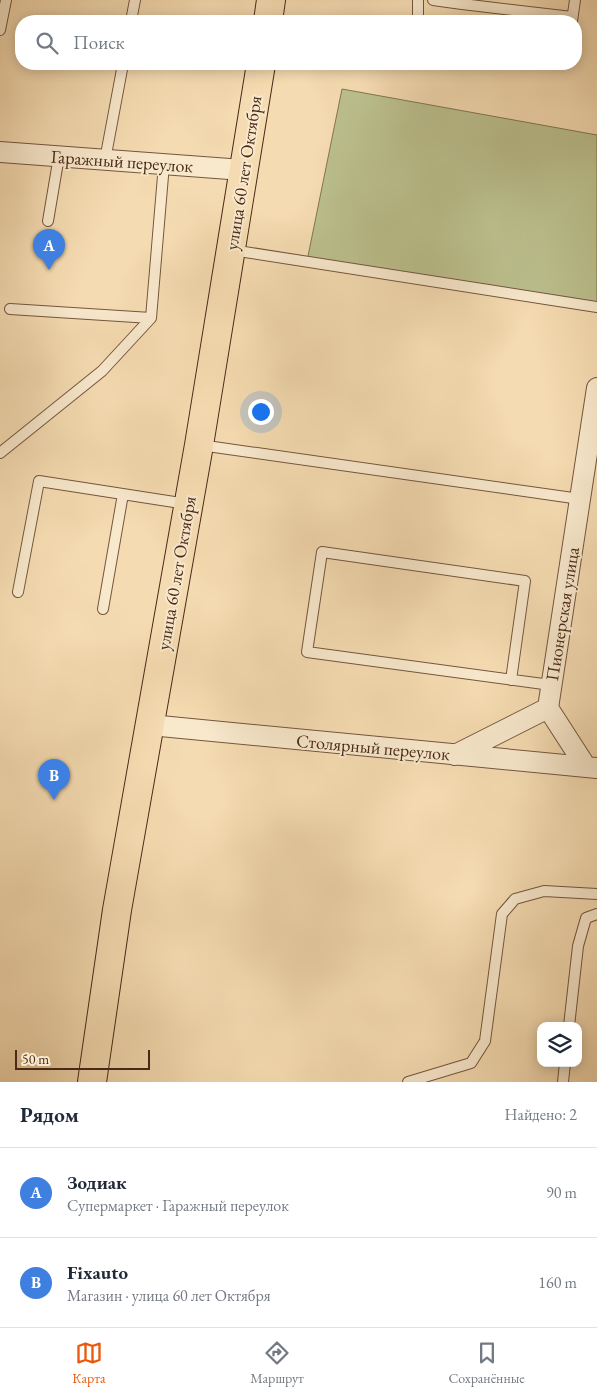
<!DOCTYPE html>
<html lang="ru">
<meta charset="utf-8">
<style>
body{margin:0;font-family:"EB Garamond",serif;background:#f2f2f3;color:#1f2937}
.controls{position:absolute;right:15px;bottom:15px;display:grid;overflow:hidden;border-radius:10px;box-shadow:0 2px 12px #0003}
.controls button{width:45px;height:45px;display:grid;place-items:center;padding:0;border:0;border-bottom:1px solid #e0e1e3;background:#fff;color:#1f2937;font:25px sans-serif}
.scale{position:absolute;left:15px;bottom:12px;width:135px;box-sizing:border-box;padding-left:5px;border:2px solid #492918;border-top:0;font-size:14px;line-height:18px;white-space:nowrap;color:#492918;-webkit-text-stroke:4px #f8e8cc;paint-order:stroke}
.you{position:absolute;left:260px;top:411px;width:18px;height:18px;margin:-12px;border:4px solid #fff;border-radius:50%;background:#1a73e8;box-shadow:0 0 0 8px #1a73e833}
.badge{display:grid;place-items:center;width:32px;height:32px;border-radius:50%;background:#ea580c;color:#fff;font-size:16px;font-weight:700}
.pin{position:absolute;translate:-50% -41px;filter:drop-shadow(0 1px 2px #0008)}
.pin::after{content:'';position:absolute;top:26px;width:18px;height:15px;background:inherit;clip-path:polygon(0 0,100% 0,50% 100%)}
.list{margin:0;padding:0;list-style:none}
h2{display:flex;justify-content:space-between;align-items:center;height:65px;margin:0;padding:0 20px;font-size:21px}
h2 small{font-size:16px;font-weight:400;color:#747a83}
.list li{display:grid;grid-template-columns:32px 1fr auto;gap:15px;align-items:center;box-sizing:border-box;height:90px;padding:0 20px;border-top:1px solid #e0e1e3}
.list b{display:block;font-size:19px;white-space:nowrap}
.list p{margin:0;font-size:16px;white-space:nowrap;color:#747a83}
.list em{font-size:16px;font-style:normal;color:#747a83}
.icon{flex:none;width:28px;height:28px;fill:none;stroke:currentColor;stroke-width:2;stroke-linecap:round;stroke-linejoin:round}
.map{position:relative;flex:none;width:597px;height:1082px;overflow:hidden}
.search{position:absolute;background:#fff;box-shadow:0 2px 12px #0003;left:15px;right:15px;top:15px;height:55px;display:flex;align-items:center;gap:12px;box-sizing:border-box;padding:0 18px;border-radius:20px;color:#747a83;font-size:19px}
.sheet{height:245px;background:#fff}
nav{display:flex;justify-content:space-around;align-items:center;box-sizing:border-box;height:70px;border-top:1px solid #e0e1e3;background:#fff;font-size:14px;color:#747a83}
nav a{display:grid;justify-items:center;gap:2px}
nav .on{color:#ea580c}
.map>svg:first-child{display:block}
</style>
<div class="map">
<svg width="597" height="1082" viewBox="0 0 597 1082">
<rect width="100%" height="100%" fill="#f5dbb1"/>
<filter id="stains"><feTurbulence type="fractalNoise" baseFrequency=".004" numOctaves="4"/><feColorMatrix values="0 0 0 0 .2 0 0 0 0 .09 0 0 0 0 .02 0 0 0 .5 -.17"/></filter>
<radialGradient id="worn" r=".72"><stop offset=".6" stop-color="#630" stop-opacity="0"/><stop offset="1" stop-color="#630" stop-opacity=".3"/></radialGradient>
<path fill="#bbc08d" stroke="#827452" d="M342 89 597 135V307L307 261Z"/>
<g fill="none" stroke-linecap="round" stroke-linejoin="round">
<g stroke="#74563e" stroke-width="12">
<path id="service" d="M433 0 462 4V0
M462 4 572 17
M131 21 135 0
M418 21V0
M572 21 575 0
M0 30 6 0
M105 160 123 64
M48 221 59 156
M232 250 597 307
M10 309 151 318 164 164
M200 445 580 499
M0 453 102 371 151 318
M18 592 39 481 187 504
M103 609 123 494
M511 680 525 581 322 552 307 652 551 685
M569 1026 578 946 586 918 597 914
M408 1082 471 1063 485 1041 502 914 515 899 544 891 597 894
M563 1082 565 1063"/>
</g>
<g stroke="#74563e" stroke-width="22">
<path id="minor" d="M0 152 243 170
M548 708 586 767
M150 725 597 768
M455 755 548 708 597 388"/>
</g>
<g stroke="#492918" stroke-width="30">
<path id="primary" d="M268 21 271 0
M92 1082 117 910 199 445 261 64"/>
</g>
<use href="#service" stroke="#f8e8cc" stroke-width="10"/>
<use href="#minor" stroke="#f8e8cc" stroke-width="20"/>
<use href="#primary" stroke="#f5dbb1" stroke-width="28"/>
</g>
<g text-anchor="middle" dominant-baseline="central" stroke-width="4" stroke-linejoin="round" paint-order="stroke">
<g font-size="18" fill="#492918" stroke="#f8e8cc">
<text transform="translate(122 161) rotate(4)">Гаражный переулок</text>
<text transform="translate(243 173) rotate(-81)">улица 60 лет Октября</text>
<text transform="translate(176 573) rotate(-80)">улица 60 лет Октября</text>
<text transform="translate(562 614) rotate(-81)">Пионерская улица</text>
<text transform="translate(373 747) rotate(5)">Столярный переулок</text>
</g>
</g>
<rect width="100%" height="100%" filter="url(#stains)"/>
<rect width="100%" height="100%" fill="url(#worn)"/>
</svg>
<div class="controls">
<button><svg class="icon" aria-label="layers" viewBox="0 0 24 24"><path d="M12 4l9 5-9 5-9-5zM3 14l9 5 9-5"/></svg></button>
</div>
<div class="scale">50 m</div>
<div class="you"></div>
<div class="pin badge" style="left:49px;top:270px;background:#3f7fe0">A</div>
<div class="pin badge" style="left:54px;top:800px;background:#3f7fe0">B</div>
<div class="search"><svg class="icon" aria-label="search" viewBox="0 0 24 24"><circle cx="10" cy="10" r="6"/><path d="M15 15l6 6"/></svg>Поиск</div>
</div>
<section class="sheet">
<h2>Рядом<small>Найдено: 2</small></h2>
<ul class="list">
<li><span class="badge" style="background:#3f7fe0">A</span><div><b>Зодиак</b><p>Супермаркет · Гаражный переулок</p></div><em>90 m</em></li>
<li><span class="badge" style="background:#3f7fe0">B</span><div><b>Fixauto</b><p>Магазин · улица 60 лет Октября</p></div><em>160 m</em></li>
</ul>
</section>
<nav>
<a class="on"><svg class="icon" aria-label="map" viewBox="0 0 24 24"><path d="M3 6l6-2 6 2 6-2v14l-6 2-6-2-6 2zM9 4v14M15 6v14"/></svg>Карта</a>
<a><svg class="icon" aria-label="directions" viewBox="0 0 24 24"><path d="M12 3l9 9-9 9-9-9zM9 14v-3h6M13 9l2 2-2 2"/></svg>Маршрут</a>
<a><svg class="icon" aria-label="saved" viewBox="0 0 24 24"><path d="M7 4h10v16l-5-4-5 4z"/></svg>Сохранённые</a>
</nav>
